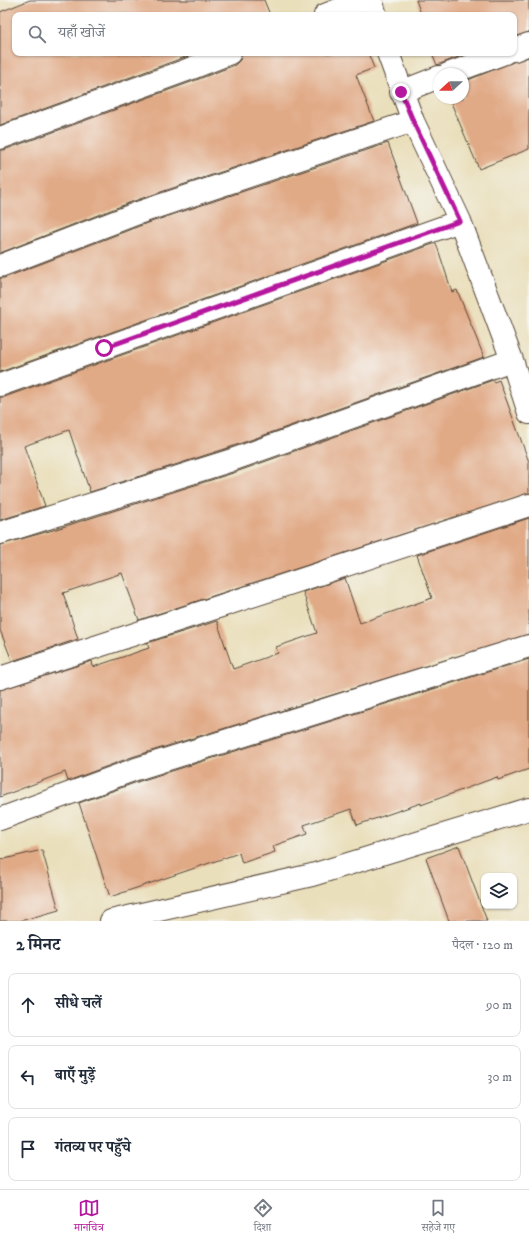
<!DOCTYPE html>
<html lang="hi">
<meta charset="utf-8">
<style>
body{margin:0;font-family:"IM FELL DW Pica","Noto Serif Devanagari",serif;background:#f2f2f3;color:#1f2937}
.controls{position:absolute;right:12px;bottom:12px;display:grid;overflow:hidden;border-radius:8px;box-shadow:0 1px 3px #0004}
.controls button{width:36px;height:36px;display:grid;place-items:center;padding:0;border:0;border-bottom:1px solid #e0e1e3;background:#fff;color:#1f2937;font:20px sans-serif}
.compass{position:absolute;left:433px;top:68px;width:36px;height:36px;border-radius:50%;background:#fff;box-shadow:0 1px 3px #0004;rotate:249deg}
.stop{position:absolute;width:12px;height:12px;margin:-9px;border:3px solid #b5179e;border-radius:50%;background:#fff}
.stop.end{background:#b5179e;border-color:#fff;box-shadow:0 1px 4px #0008}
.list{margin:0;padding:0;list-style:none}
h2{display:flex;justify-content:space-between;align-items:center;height:52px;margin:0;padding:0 16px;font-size:17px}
h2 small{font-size:13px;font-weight:400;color:#747a83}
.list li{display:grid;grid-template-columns:26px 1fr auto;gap:12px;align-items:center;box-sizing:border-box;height:64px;margin:0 8px 8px;padding:0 8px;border:1px solid #e0e1e3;border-radius:8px}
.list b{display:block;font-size:15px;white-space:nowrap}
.list em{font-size:13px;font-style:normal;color:#747a83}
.icon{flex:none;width:22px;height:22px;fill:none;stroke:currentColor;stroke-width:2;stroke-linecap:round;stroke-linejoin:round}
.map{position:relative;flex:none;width:529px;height:921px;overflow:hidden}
.search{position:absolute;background:#fff;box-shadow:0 1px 3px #0004;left:12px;right:12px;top:12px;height:44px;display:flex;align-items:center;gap:10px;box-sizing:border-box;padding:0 14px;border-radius:8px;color:#747a83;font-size:15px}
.sheet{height:268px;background:#fff}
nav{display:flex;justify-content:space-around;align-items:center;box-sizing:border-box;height:56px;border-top:1px solid #e0e1e3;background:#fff;font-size:11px;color:#747a83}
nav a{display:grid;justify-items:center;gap:2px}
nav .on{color:#b5179e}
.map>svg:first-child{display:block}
</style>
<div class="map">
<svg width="529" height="921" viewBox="0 0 529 921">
<rect width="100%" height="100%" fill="#f6f6f2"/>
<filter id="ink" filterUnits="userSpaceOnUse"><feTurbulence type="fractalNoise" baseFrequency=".025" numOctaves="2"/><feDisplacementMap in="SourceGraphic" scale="8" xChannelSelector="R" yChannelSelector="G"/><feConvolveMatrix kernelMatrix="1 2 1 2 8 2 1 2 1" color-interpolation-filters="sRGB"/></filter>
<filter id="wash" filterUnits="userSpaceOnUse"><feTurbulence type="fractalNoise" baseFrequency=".012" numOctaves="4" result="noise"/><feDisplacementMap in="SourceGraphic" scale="16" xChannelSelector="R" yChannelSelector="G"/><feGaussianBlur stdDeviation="0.9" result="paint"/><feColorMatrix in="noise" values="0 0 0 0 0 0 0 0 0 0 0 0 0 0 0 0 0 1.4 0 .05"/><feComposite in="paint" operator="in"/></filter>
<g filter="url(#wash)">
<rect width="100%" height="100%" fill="#eadfbb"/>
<g id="blocks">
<path fill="#e1aa87" d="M30 0H264L270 15H15V53H196L0 125V12Z
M416 0H529V32L514 37V15H419L421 14Z
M242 53H368L374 68 356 75 374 121 134 201 0 253V150H4L191 82 235 65 240 60Z
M432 53H469L437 65Z
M529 57V149L479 169 449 98H463V82L513 62Z
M388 143 417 223 0 372V278H4L142 225Z
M436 243 452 292 457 290 484 357 225 449 90 492 69 430 24 446 45 506 0 520V397H4Z
M493 380 494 382 499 380 529 462V493L139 620 122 573 63 593 78 639 12 661 0 630V545L53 530 233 473Z
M529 518V634L132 757 68 781 65 772 0 797V690L92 661 93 667 149 648 147 643 217 621 233 669 278 653 276 647 317 633 303 592 345 578 360 623 432 598 417 555Z
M529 659V769L498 780 497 777 421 805V803L357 825 351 809 304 825 307 834 273 846 275 852 242 863 239 853 110 897 79 803 140 781Z
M459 846 487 921H449L426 858Z
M42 850 59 910 20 921H0V860Z"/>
</g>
</g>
<g filter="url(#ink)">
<use href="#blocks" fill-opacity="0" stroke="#554536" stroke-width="1"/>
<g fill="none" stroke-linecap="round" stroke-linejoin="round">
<g stroke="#554536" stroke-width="24">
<path id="minor" d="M371 0 376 15
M325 15 363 0
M514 50 529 44
M388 53 413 121 460 221 512 360 529 413
M448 74 505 53
M401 92 439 77
M0 138 187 70 230 53
M0 266 138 213 413 121
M0 385 460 221
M0 533 229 461 512 360
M0 678 221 606 529 505
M0 819 136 769 529 646
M111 921 312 875 529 809"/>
</g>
<use href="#minor" stroke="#fff" stroke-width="22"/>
</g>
</g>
<g fill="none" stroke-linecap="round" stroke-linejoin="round" filter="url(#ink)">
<path stroke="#b5179e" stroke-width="5" d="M104 348 460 221 413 121 401 92"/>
</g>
</svg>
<div class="controls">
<button><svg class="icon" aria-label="layers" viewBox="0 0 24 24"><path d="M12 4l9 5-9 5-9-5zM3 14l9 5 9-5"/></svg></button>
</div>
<svg class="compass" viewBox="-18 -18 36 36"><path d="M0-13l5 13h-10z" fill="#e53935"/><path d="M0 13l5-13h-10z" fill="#747a83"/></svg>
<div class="stop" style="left:104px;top:348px"></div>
<div class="stop end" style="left:401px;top:92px"></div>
<div class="search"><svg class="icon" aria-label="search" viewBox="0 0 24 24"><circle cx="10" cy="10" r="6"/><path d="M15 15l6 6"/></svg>यहाँ खोजें</div>
</div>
<section class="sheet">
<h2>2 मिनट<small>पैदल · 120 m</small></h2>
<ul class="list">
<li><svg class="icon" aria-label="ahead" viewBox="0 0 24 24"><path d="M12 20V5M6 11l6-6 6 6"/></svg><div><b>सीधे चलें</b></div><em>90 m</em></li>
<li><svg class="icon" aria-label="left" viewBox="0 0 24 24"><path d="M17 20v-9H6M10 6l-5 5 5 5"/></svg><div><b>बाएँ मुड़ें</b></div><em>30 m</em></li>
<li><svg class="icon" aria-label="arrive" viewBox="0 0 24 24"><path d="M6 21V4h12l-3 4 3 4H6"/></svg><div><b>गंतव्य पर पहुँचे</b></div></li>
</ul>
</section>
<nav>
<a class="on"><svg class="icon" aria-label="map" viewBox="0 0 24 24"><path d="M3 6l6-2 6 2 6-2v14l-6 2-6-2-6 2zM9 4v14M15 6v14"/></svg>मानचित्र</a>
<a><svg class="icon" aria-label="directions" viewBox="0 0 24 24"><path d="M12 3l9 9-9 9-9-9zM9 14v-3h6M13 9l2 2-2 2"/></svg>दिशा</a>
<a><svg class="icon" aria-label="saved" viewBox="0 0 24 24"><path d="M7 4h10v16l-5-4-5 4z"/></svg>सहेजे गए</a>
</nav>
